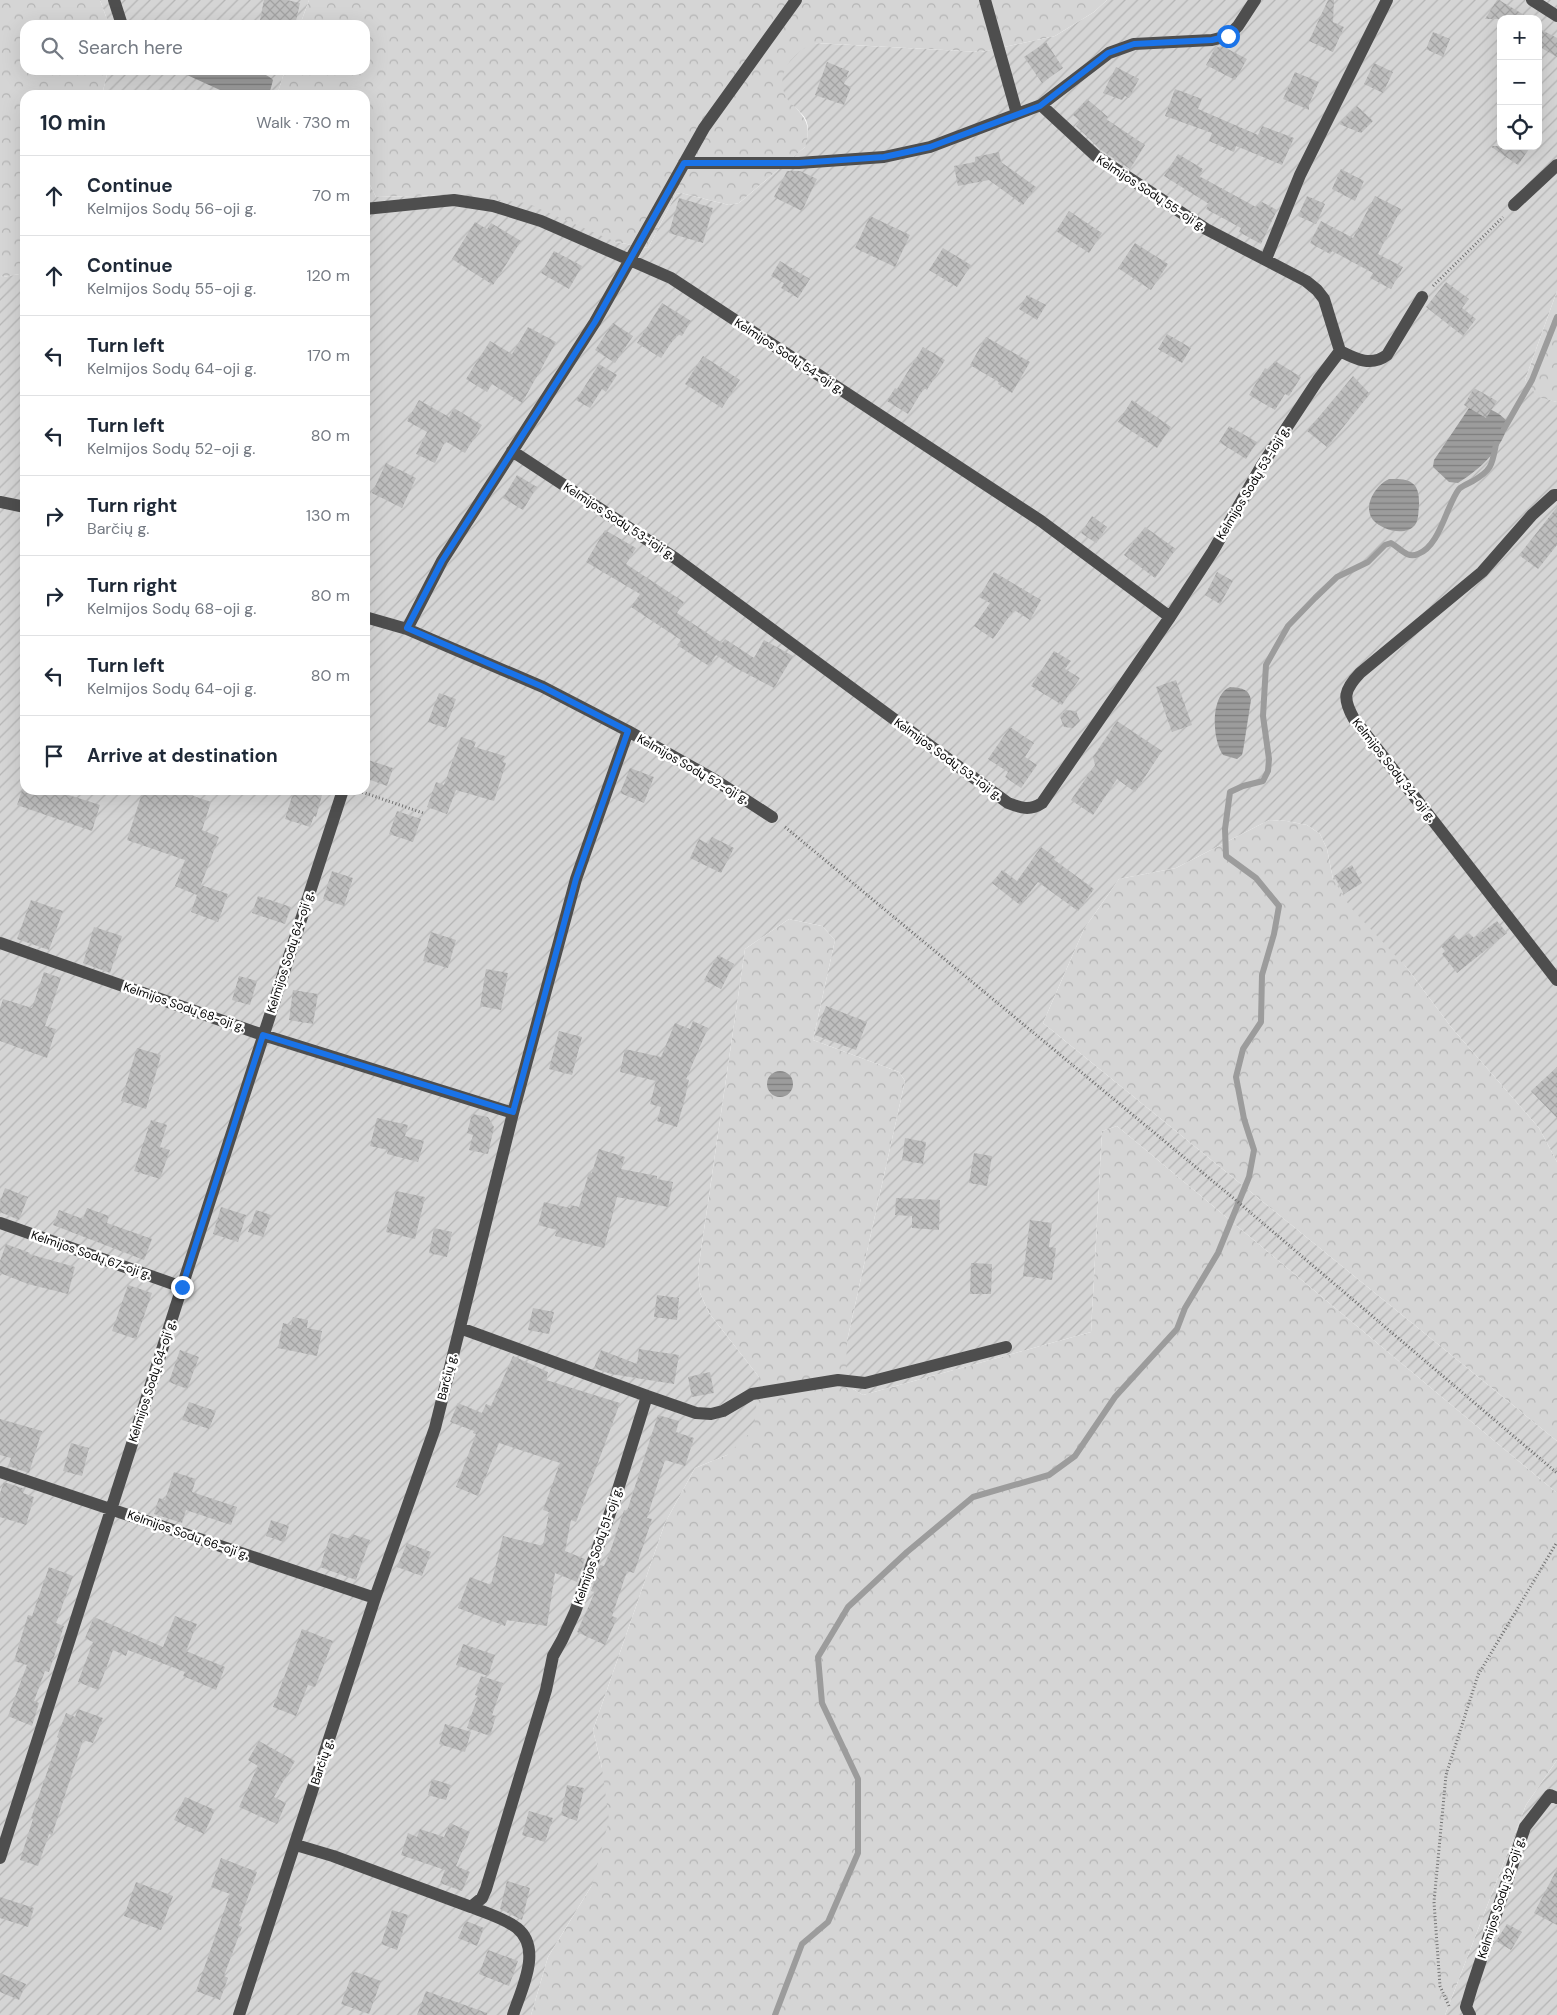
<!DOCTYPE html>
<meta charset="utf-8">
<style>
body{margin:0;font-family:"DM Sans",sans-serif;background:#f6f6f7;color:#1f2937}
.controls{position:absolute;right:15px;top:15px;display:grid;overflow:hidden;border-radius:10px;box-shadow:0 5px 20px #0002}
.controls button{width:45px;height:45px;display:grid;place-items:center;padding:0;border:0;border-bottom:1px solid #e0e1e3;background:#fff;color:#1f2937;font:25px sans-serif}
.stop{position:absolute;width:15px;height:15px;margin:-11px;border:4px solid #1a73e8;border-radius:50%;background:#fff}
.stop.end{background:#1a73e8;border-color:#fff;box-shadow:0 1px 5px #0008}
.list{margin:0;padding:0;list-style:none}
h2{display:flex;justify-content:space-between;align-items:center;height:65px;margin:0;padding:0 20px;font-size:21px}
h2 small{font-size:16px;font-weight:400;color:#747a83}
.list li{display:grid;grid-template-columns:32px 1fr auto;gap:15px;align-items:center;box-sizing:border-box;height:80px;padding:0 20px;border-top:1px solid #e0e1e3}
.list b{display:block;font-size:19px;white-space:nowrap}
.list p{margin:0;font-size:16px;white-space:nowrap;color:#747a83}
.list em{font-size:16px;font-style:normal;color:#747a83}
.icon{flex:none;width:28px;height:28px;fill:none;stroke:currentColor;stroke-width:2;stroke-linecap:round;stroke-linejoin:round}
.map{position:relative;flex:none;width:1557px;height:2015px;overflow:hidden}
.search{position:absolute;background:#fff;box-shadow:0 5px 20px #0002;left:20px;top:20px;width:350px;height:55px;display:flex;align-items:center;gap:12px;box-sizing:border-box;padding:0 18px;border-radius:15px;color:#747a83;font-size:19px}
.panel{position:absolute;background:#fff;box-shadow:0 5px 20px #0002;left:20px;top:90px;width:350px;height:705px;border-radius:15px}
.map>svg:first-child{display:block}
</style>
<div class="map">
<svg width="1557" height="2015" viewBox="0 0 1557 2015">
<defs>
<pattern id="forest-crowns" width="20" height="18" patternUnits="userSpaceOnUse" patternTransform="scale(1.25)"><rect width="20" height="18" fill="#d5d5d5"/><path d="M2 6a3 3 0 1 1 6 0M12 15a3 3 0 1 1 6 0" fill="none" stroke="#b5b5b5"/></pattern>
<pattern id="garden-furrows" width="10" height="10" patternUnits="userSpaceOnUse" patternTransform="scale(1.25)"><rect width="10" height="10" fill="#d5d5d5"/><path d="M-1 1l2-2M0 10L10 0M9 11l2-2" fill="none" stroke="#b5b5b5"/></pattern>
<pattern id="water-rules" width="6" height="5" patternUnits="userSpaceOnUse" patternTransform="scale(1.25)"><rect width="6" height="5" fill="#9c9c9c"/><path d="M0 2.5h6" fill="none" stroke="#7d7d7d"/></pattern>
<pattern id="building-cross-hatch" width="8" height="8" patternUnits="userSpaceOnUse" patternTransform="scale(1.25)"><rect width="8" height="8" fill="#bebebe"/><path d="M0 0l8 8M0 8l8-8" fill="none" stroke="#a2a2a2"/></pattern>
</defs>
<rect width="100%" height="100%" fill="#fff"/>
<path fill="url(#forest-crowns)" d="M0 0H100L109 25H25V70H108L102 95H25V273L3 277 0 275Z
M309 0H1107L1094 12 1055 36 981 52 815 43 787 98C803 116 813 122 805 147L739 203 729 205 681 193 676 194 648 248 616 242 452 195 376 197 365 175V95H277L285 70H365V25H300Z
M1557 291V402L1538 398 1525 380Z
M1269 820 1287 821 1307 825 1320 834 1327 849 1333 879 1407 968 1451 1027 1539 1128 1557 1162V1441L1043 1023 1084 929 1119 879 1176 868Z
M789 919 822 926 835 940 813 1040 899 1072 905 1081 847 1341 853 1389 863 1395 1091 1332 1102 1131 1117 1126 1557 1493V1760L1526 1805 1445 2015H531L548 1957 592 1885 602 1768 593 1730 665 1523 695 1468 727 1455 759 1377 709 1313 700 1293 698 1271 745 949Z"/>
<path fill="url(#garden-furrows)" fill-rule="evenodd" d="M100 0H309L300 25H109Z
M1107 0H1557V291L1525 380 1538 397 1557 402V1162L1539 1128 1451 1027 1407 968 1350 907 1333 879 1327 849 1320 834 1307 825 1287 821 1269 820 1176 868 1119 879 1084 929 1043 1023 1557 1441V1493L1117 1126 1102 1131 1091 1332 863 1395 853 1389 846 1368 847 1341 905 1081 899 1072 813 1040 835 940 822 926 789 919 745 949 698 1271 700 1293 709 1313 759 1377 754 1429 727 1455 695 1468 665 1523 593 1730 602 1768 609 1820 592 1885 548 1957 531 2015H0V275L3 277 25 273V790H365V175L376 197 452 195 526 203 616 242 648 248 676 194 681 193 729 205 739 203 805 147C807 138 810 130 806 120 802 111 791 106 786 97 774 73 794 52 814 43L981 52 1055 36 1094 12ZM1501 19H1538V146H1501Z
M108 70H285L277 95H102Z
M1557 1760V2015H1445L1526 1805Z"/>
<path fill="url(#water-rules)" d="M176 70C197 70 260 64 273 80L269 95H231Z
M1471 405C1485 406 1498 411 1508 422 1504 448 1480 469 1458 483L1449 482 1433 467 1434 460Z
M1389 479C1412 478 1420 483 1419 506 1418 513 1419 519 1415 525 1405 537 1382 530 1373 520 1362 506 1376 485 1389 479Z
M1230 687C1240 688 1249 688 1251 700L1243 751 1242 755 1237 759 1223 755C1212 740 1210 695 1230 687Z
M767 1084a13 13 0 1 1 26 0a13 13 0 1 1-26 0Z"/>
<g fill="none" stroke-linecap="round" stroke-linejoin="round">
<path stroke="#9c9c9c" stroke-width="6" d="M1504 429 1532 380 1557 317
M775 2015 802 1944 828 1922 858 1853V1779L822 1703 818 1657 848 1607 907 1552 973 1497 1049 1475 1075 1456 1115 1397 1177 1329 1185 1308 1218 1253 1249 1177 1254 1150 1244 1119 1236 1077 1243 1049 1261 1022 1262 975 1274 934 1279 906 1256 878 1226 856 1225 829 1230 792 1243 786 1263 781 1268 771 1269 759 1263 716 1266 665 1288 626 1315 598 1337 577 1368 562 1385 545 1391 543C1400 548 1407 559 1418 554 1440 546 1446 506 1459 489 1462 486 1469 483 1473 481 1492 470 1492 465 1496 444"/>
</g>
<path fill="url(#building-cross-hatch)" d="M264 0H287L300 3 295 25H259Z
M1328 0H1334L1333 22 1344 27 1333 52 1309 41Z
M1497 0H1499L1531 19H1485Z
M1538 28 1557 38V57L1538 46Z
M1433 32 1450 39 1443 57 1426 49Z
M1046 42 1063 68 1042 83 1024 57Z
M1222 46 1247 59 1235 80 1206 65 1215 48Z
M827 62 849 71 844 84 851 87 844 105 815 95Z
M1374 63 1393 72 1383 93 1364 84Z
M1116 67 1139 79 1129 98 1125 96 1122 100 1103 93Z
M1295 72 1319 82 1309 104V110L1283 99Z
M1175 89 1202 99 1198 109 1258 135 1262 126 1294 138 1282 165 1236 146 1234 152 1209 141 1212 133 1165 116Z
M1087 99 1108 117 1106 119 1145 145 1130 169 1101 150 1076 126 1080 121 1073 115Z
M1357 106 1373 121 1361 133 1339 124Z
M1490 146H1531L1518 165Z
M999 152 1001 162 1036 187 1023 205 989 180 958 186 954 166 975 162V157Z
M1178 154 1203 169 1199 176 1256 207 1262 202 1277 210 1261 244 1239 232 1241 228 1206 209 1209 204 1164 176Z
M1341 169 1364 181 1355 201 1332 189Z
M787 171H800L817 179 802 211 774 197Z
M1307 196 1325 204 1316 224 1298 216Z
M1375 196 1401 209 1378 254 1403 267 1391 289 1370 278 1373 273 1332 251 1330 254 1310 243 1321 221 1353 238Z
M679 198 713 208 703 243 669 233Z
M1069 211 1102 233 1089 253 1056 231Z
M870 216 910 235 895 267 855 248Z
M475 222 487 229 491 223 521 241 493 285 452 259Z
M1135 243 1168 264 1151 290 1118 268Z
M943 248 971 265 957 287 929 270Z
M554 251 582 266 569 289 541 273Z
M780 261 810 279 798 298 781 288 784 283 771 276Z
M1446 282 1469 299 1462 308 1476 319 1463 336 1426 307Z
M1027 295 1046 305 1037 320 1019 309Z
M662 303 691 321 682 336 677 334 661 358 637 343Z
M613 323 633 336 615 363 595 350Z
M528 327 556 342 522 403 492 384 487 392 466 379 490 341 512 354Z
M1167 334 1191 348 1182 363 1158 349Z
M986 337 1030 362 1012 393 998 384 999 382 970 365Z
M923 347 945 360 927 390 924 388 908 414 887 401 895 388 897 389Z
M703 356 740 380 722 408 685 384Z
M1275 361 1301 377 1289 396 1285 394 1275 410 1249 395 1265 368 1269 370Z
M599 364 617 375 606 392 602 389 590 408 576 400Z
M1353 376 1370 394 1327 447 1307 431Z
M1474 388 1497 401 1486 418 1464 405Z
M419 400 449 417 454 408 482 425 465 453 445 441 435 463 416 454 427 432 407 421Z
M1132 400 1171 427 1157 448 1118 422Z
M1229 426 1257 442 1246 459 1219 442Z
M386 463 416 478 402 508 372 493Z
M517 475 537 487 523 510 503 498Z
M1557 507V545L1538 569 1519 555Z
M1092 516 1107 527 1096 543 1081 533Z
M1145 527 1176 549 1155 578 1124 555Z
M605 530 636 548 626 564 684 602 677 613 722 643 725 639 754 658 764 640 793 656 774 688 736 668 716 655 709 666 677 645 681 640 631 607 640 594 586 562Z
M994 572 1041 600 1030 620 1014 610 993 639 974 626 990 603 979 597Z
M1217 572 1233 581 1220 604 1205 595Z
M1054 651 1071 661 1065 669 1080 678 1062 705 1031 686Z
M1176 680 1192 725 1172 732 1156 687Z
M439 693 456 699 446 728 428 722Z
M1066 710 1076 711 1080 721 1073 728 1064 727 1060 717Z
M1117 721 1162 751 1135 792 1117 779 1093 815 1071 800 1095 765 1093 757Z
M1010 727 1034 743 1025 757 1037 765 1021 788 1005 777 1008 772 988 759Z
M461 737 476 742 474 747 505 756 503 762 506 763 494 801 456 790 447 814 427 807 436 782 444 785Z
M365 759 393 768 387 786 365 778Z
M630 768 654 777 644 803 620 793Z
M22 790H53L100 805 92 831 17 805Z
M143 790H176L211 802 202 830 219 837 201 885 228 894 218 922 191 912 197 895 175 886 185 860 127 840Z
M294 790H307L322 795 316 817 314 816 310 827 285 819Z
M397 811 421 819 413 842 389 834Z
M712 837 734 848 721 873 690 858 699 839 708 844Z
M1041 847 1055 857 1053 859 1094 889 1078 911 1038 882 1020 905 992 883 1002 870 1017 881Z
M1352 865 1362 883 1344 894 1334 876Z
M332 871 353 878 344 906 323 899Z
M258 896 291 907 285 924 252 913Z
M31 900 63 911 49 950 17 939Z
M1497 921 1507 933 1457 973 1442 954 1445 951 1441 946 1454 935 1459 940 1469 933 1474 938Z
M94 927 122 936 110 973 83 963Z
M431 932 456 940 448 968 423 961Z
M718 955 734 964 721 989 704 980Z
M486 969 508 973 501 1010 480 1006Z
M44 972 61 978 45 1026 56 1029 47 1058 0 1041V1008L3 999 32 1008Z
M239 976 257 981 250 1005 232 1000Z
M293 990 318 994 313 1024 289 1020Z
M826 1006 867 1022 856 1050 815 1035Z
M693 1021 708 1028 686 1079 689 1080 685 1098 677 1127 657 1121 661 1107 650 1104 656 1081 620 1072 625 1049 661 1057 675 1023 690 1029Z
M559 1031 582 1037 572 1075 549 1069Z
M137 1048 161 1055 146 1109 121 1101Z
M1557 1067V1118L1531 1091Z
M472 1114 488 1117 494 1127 488 1154 469 1150 473 1135 467 1133Z
M377 1118 408 1125 405 1136 424 1141 418 1162 387 1154 388 1150 370 1146Z
M151 1120 167 1125 160 1147 170 1150 160 1179 134 1171Z
M905 1138 926 1142 923 1164 902 1160Z
M599 1149 625 1157 621 1169 657 1176V1179L673 1182 668 1207 617 1197 604 1248 555 1236 557 1230 538 1225 544 1202 570 1208 571 1205 579 1207 589 1172 592 1173Z
M974 1153 992 1156 987 1186 969 1183Z
M5 1188 28 1197 19 1220 0 1212V1202Z
M396 1191 425 1197 415 1239 386 1232Z
M896 1198 940 1200 939 1230 912 1228V1216L895 1215Z
M221 1207 246 1215 238 1242 213 1234Z
M87 1208 109 1216 107 1223 152 1239 144 1260 53 1225 59 1210 83 1219Z
M256 1210 271 1215 263 1237 248 1232Z
M1030 1220 1052 1223 1049 1247 1056 1248 1052 1280 1023 1276Z
M434 1228 452 1232 447 1257 429 1253Z
M6 1244 30 1253 29 1254 75 1267 68 1294 28 1284 0 1273V1261Z
M971 1263 992 1264 991 1294H970Z
M128 1285 152 1293 136 1339 112 1331Z
M657 1295 679 1298 677 1320 654 1317Z
M533 1308 554 1312 549 1334 528 1330Z
M293 1317 308 1320 307 1328 322 1331 317 1356 278 1348 283 1323 291 1325Z
M639 1349 679 1355 674 1384 611 1374 594 1368 601 1350 637 1364Z
M180 1350 199 1357 187 1389 169 1382Z
M513 1356 548 1372 546 1380 620 1403 576 1522 571 1520 565 1551 585 1559 577 1582 555 1573 547 1626 507 1620 505 1626 458 1608 470 1577 491 1585 503 1536 543 1546 549 1512 543 1510 560 1463 499 1443 478 1496 456 1487 476 1434 473 1433 474 1431 450 1422 458 1403 482 1413 486 1404 491 1406Z
M710 1372 714 1393 692 1397 688 1377Z
M189 1402 216 1411 209 1429 182 1420Z
M658 1415 679 1421 676 1432 694 1438 685 1466 665 1460 647 1518 652 1519 634 1573 627 1571 612 1616 617 1618 605 1645 577 1632 595 1592 591 1591 600 1565 604 1566 611 1549 624 1510 627 1511Z
M0 1419 42 1431 29 1473 8 1466 11 1458 0 1455Z
M71 1443 89 1448 82 1476 63 1471Z
M174 1472 196 1479 192 1492 237 1507 231 1525 186 1510 182 1523 154 1514 159 1498 165 1500Z
M4 1482 25 1489 23 1493 34 1497 26 1525 0 1517V1493Z
M271 1520 289 1526 284 1542 266 1536Z
M331 1533 350 1539 352 1534 370 1540 356 1580 320 1567Z
M407 1543 431 1552 422 1576 397 1567Z
M49 1567 73 1576 56 1623 64 1626 49 1672 45 1671 34 1701 39 1703 32 1726 8 1716 27 1665 14 1661 28 1615 32 1616Z
M175 1616 197 1624 186 1651 225 1667 216 1690 183 1676 185 1672 128 1650 126 1656 113 1650 98 1690 78 1682 93 1642 85 1638 94 1617 163 1647Z
M302 1629 333 1641 315 1687 308 1685 296 1716 273 1707Z
M463 1644 495 1655 488 1676 456 1665Z
M481 1676 503 1683 492 1715 496 1716 490 1736 467 1728 478 1696 475 1695Z
M78 1709 103 1718 93 1743 83 1740 52 1835 49 1834 38 1866 20 1860 33 1819 31 1818 59 1738 57 1737 66 1713 75 1717Z
M445 1724 471 1732 465 1752 439 1744Z
M259 1741 295 1761 274 1797 286 1803 277 1824 239 1807 258 1766 248 1760Z
M432 1779 451 1785 446 1800 428 1795Z
M567 1785 584 1788 577 1821 561 1815Z
M185 1797 215 1810 204 1834 174 1820Z
M529 1811 553 1818 545 1842 522 1835Z
M450 1823 470 1832 456 1866 470 1872 462 1891 440 1883 445 1870 401 1855 408 1833 417 1837 420 1829 444 1837Z
M221 1858 257 1872 238 1925 242 1927 224 1976 228 1978 220 2000 196 1991 230 1894 211 1887Z
M1557 1869V1925L1534 1913Z
M507 1881 530 1888 522 1920 500 1909Z
M136 1882 173 1896 161 1930 124 1916Z
M0 1897 34 1908 28 1927 0 1918Z
M392 1910 408 1915 397 1950 381 1944Z
M466 1921 484 1928 477 1946 458 1938Z
M1507 1924 1522 1932 1511 1950 1496 1941Z
M488 1950 518 1961 509 1986 479 1974Z
M353 1971 381 1981 369 2014 341 2004Z
M0 1973 26 1984 19 2000 0 1992Z
M426 1991 487 2013V2015H417Z"/>
<g fill="none" stroke-linecap="round" stroke-linejoin="round">
<path stroke="#707070" stroke-width="3" stroke-dasharray="1 2.5" stroke-linecap="butt" d="M1433 286 1503 217
M359 791 423 813
M785 827 1238 1202 1557 1473
M1449 2006 1440 1986 1434 1902 1446 1775 1478 1675 1557 1542"/>
<path stroke="#4e4e4e" stroke-width="12" d="M114 0 122 25
M985 0 1017 114
M1532 0 1557 16
M1041 105 1109 53 1134 44 1212 40 1228 36 1238 26 1255 0
M684 163H799L884 157 930 147 1041 105 1096 156 1206 229 1306 281 1317 290 1324 299 1340 351C1356 359 1371 367 1387 355L1422 297
M1514 205 1557 165
M365 209 454 200 493 206 541 221 671 278 1041 521 1170 617
M1266 259 1300 175 1387 0
M512 451 675 558 1008 803C1021 808 1030 811 1042 803L1170 617 1213 551 1262 465 1318 380 1340 351
M1557 495H1554L1532 515 1482 572 1360 673C1344 690 1342 698 1354 719L1557 980
M0 502 25 507
M365 617 407 629 543 687 628 731 715 780 772 817
M407 629 442 561 595 322 704 128 796 0
M0 943 263 1035 513 1113
M0 1223 182 1287
M460 1328 647 1396
M0 1472 375 1598
M296 1845 333 1856 471 1907
M0 1858 182 1287 343 790
M239 2015 375 1598 435 1428 513 1113 576 879 628 731
M513 2015C521 1990 543 1949 517 1928 504 1918 486 1913 471 1907L482 1898 486 1889 546 1690 553 1656 562 1640 575 1612 615 1499 647 1396 696 1413 711 1414 723 1411 752 1394 838 1380 865 1383 1006 1347
M1470 2015 1466 2007 1472 1987 1525 1827 1550 1795 1557 1798"/>
</g>
<g fill="none" stroke-linecap="round" stroke-linejoin="round">
<path stroke="#1a73e8" stroke-width="6" d="M182 1287 263 1035 513 1112 576 879 628 731 543 687 407 628 442 561 595 322 684 163H799L884 157 930 147 1040 106 1108 53 1134 44 1212 40 1228 36"/>
</g>
<g text-anchor="middle" dominant-baseline="central" stroke-width="5" stroke-linejoin="round" paint-order="stroke">
<g font-size="12" fill="#000" stroke="#fff">
<text transform="translate(1151 193) rotate(33)">Kelmijos Sodų 55-oji g.</text>
<text transform="translate(789 356) rotate(33)">Kelmijos Sodų 54-oji g.</text>
<text transform="translate(1253 483) rotate(-59)">Kelmijos Sodų 53-ioji g.</text>
<text transform="translate(619 521) rotate(33)">Kelmijos Sodų 53-ioji g.</text>
<text transform="translate(948 759) rotate(36)">Kelmijos Sodų 53-ioji g.</text>
<text transform="translate(693 769) rotate(30)">Kelmijos Sodų 52-oji g.</text>
<text transform="translate(1394 770) rotate(52)">Kelmijos Sodų 34-oji g.</text>
<text transform="translate(290 952) rotate(-72)">Kelmijos Sodų 64-oji g.</text>
<text transform="translate(184 1007) rotate(19)">Kelmijos Sodų 68-oji g.</text>
<text transform="translate(91 1255) rotate(19)">Kelmijos Sodų 67-oji g.</text>
<text transform="translate(447 1377) rotate(-76)">Barčių g.</text>
<text transform="translate(152 1381) rotate(-72)">Kelmijos Sodų 64-oji g.</text>
<text transform="translate(188 1535) rotate(19)">Kelmijos Sodų 66-oji g.</text>
<text transform="translate(598 1546) rotate(-71)">Kelmijos Sodų 51-oji g.</text>
<text transform="translate(322 1762) rotate(-72)">Barčių g.</text>
<text transform="translate(1501 1898) rotate(-72)">Kelmijos Sodų 32-oji g.</text>
</g>
</g>
</svg>
<div class="controls">
<button>+</button>
<button>−</button>
<button><svg class="icon" aria-label="locate" viewBox="0 0 24 24"><circle cx="12" cy="12" r="6"/><path d="M12 2v4M12 18v4M2 12h4M18 12h4"/></svg></button>
</div>
<div class="stop" style="left:1228px;top:36px"></div>
<div class="stop end" style="left:182px;top:1287px"></div>
<div class="search"><svg class="icon" aria-label="search" viewBox="0 0 24 24"><circle cx="10" cy="10" r="6"/><path d="M15 15l6 6"/></svg>Search here</div>
<section class="panel">
<h2>10 min<small>Walk · 730 m</small></h2>
<ul class="list">
<li><svg class="icon" aria-label="ahead" viewBox="0 0 24 24"><path d="M12 20V5M6 11l6-6 6 6"/></svg><div><b>Continue</b><p>Kelmijos Sodų 56-oji g.</p></div><em>70 m</em></li>
<li><svg class="icon" aria-label="ahead" viewBox="0 0 24 24"><path d="M12 20V5M6 11l6-6 6 6"/></svg><div><b>Continue</b><p>Kelmijos Sodų 55-oji g.</p></div><em>120 m</em></li>
<li><svg class="icon" aria-label="left" viewBox="0 0 24 24"><path d="M17 20v-9H6M10 6l-5 5 5 5"/></svg><div><b>Turn left</b><p>Kelmijos Sodų 64-oji g.</p></div><em>170 m</em></li>
<li><svg class="icon" aria-label="left" viewBox="0 0 24 24"><path d="M17 20v-9H6M10 6l-5 5 5 5"/></svg><div><b>Turn left</b><p>Kelmijos Sodų 52-oji g.</p></div><em>80 m</em></li>
<li><svg class="icon" aria-label="right" viewBox="0 0 24 24"><path d="M7 20v-9h11M14 6l5 5-5 5"/></svg><div><b>Turn right</b><p>Barčių g.</p></div><em>130 m</em></li>
<li><svg class="icon" aria-label="right" viewBox="0 0 24 24"><path d="M7 20v-9h11M14 6l5 5-5 5"/></svg><div><b>Turn right</b><p>Kelmijos Sodų 68-oji g.</p></div><em>80 m</em></li>
<li><svg class="icon" aria-label="left" viewBox="0 0 24 24"><path d="M17 20v-9H6M10 6l-5 5 5 5"/></svg><div><b>Turn left</b><p>Kelmijos Sodų 64-oji g.</p></div><em>80 m</em></li>
<li><svg class="icon" aria-label="arrive" viewBox="0 0 24 24"><path d="M6 21V4h12l-3 4 3 4H6"/></svg><div><b>Arrive at destination</b></div></li>
</ul>
</section>
</div>
